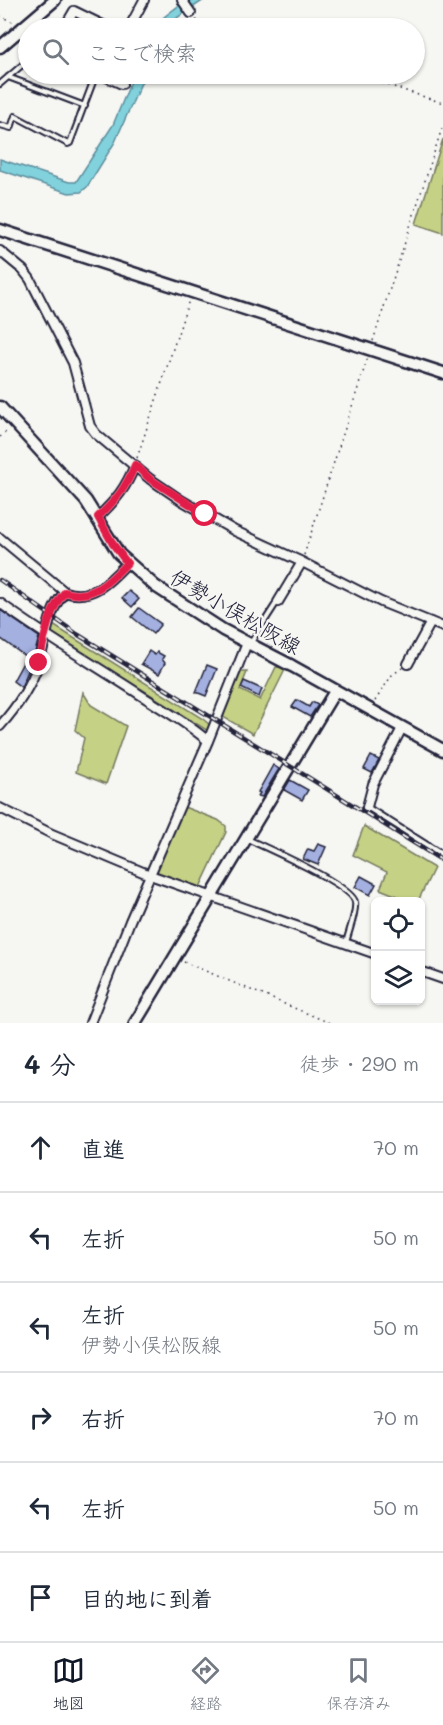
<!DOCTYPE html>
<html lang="ja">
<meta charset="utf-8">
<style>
body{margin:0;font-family:Mali,"Klee One",sans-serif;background:#f6f6f7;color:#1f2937}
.controls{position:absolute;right:18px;bottom:18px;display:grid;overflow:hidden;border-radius:9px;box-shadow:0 2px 4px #0004}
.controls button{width:54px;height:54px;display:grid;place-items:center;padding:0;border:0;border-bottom:2px solid #e0e1e3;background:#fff;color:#1f2937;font:30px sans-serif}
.stop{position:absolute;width:18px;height:18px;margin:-14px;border:4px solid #e11d48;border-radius:50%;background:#fff}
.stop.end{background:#e11d48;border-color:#fff;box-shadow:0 2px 6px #0008}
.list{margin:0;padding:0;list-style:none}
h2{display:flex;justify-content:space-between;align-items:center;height:78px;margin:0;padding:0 24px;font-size:26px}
h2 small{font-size:20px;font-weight:400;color:#747a83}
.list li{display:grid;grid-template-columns:39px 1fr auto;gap:18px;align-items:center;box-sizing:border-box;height:90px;padding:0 24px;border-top:2px solid #e0e1e3}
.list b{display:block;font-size:22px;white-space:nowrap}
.list p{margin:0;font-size:20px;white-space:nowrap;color:#747a83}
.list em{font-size:20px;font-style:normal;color:#747a83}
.icon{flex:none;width:33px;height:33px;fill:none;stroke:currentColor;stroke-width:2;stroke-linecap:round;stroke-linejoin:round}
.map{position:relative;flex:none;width:443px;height:1023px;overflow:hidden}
.search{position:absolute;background:#fff;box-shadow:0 2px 4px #0004;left:18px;right:18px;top:18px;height:66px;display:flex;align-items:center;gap:15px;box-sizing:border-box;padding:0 21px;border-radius:33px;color:#747a83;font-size:22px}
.sheet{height:618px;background:#fff}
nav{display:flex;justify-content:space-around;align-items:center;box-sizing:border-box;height:84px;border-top:2px solid #e0e1e3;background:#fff;font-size:16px;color:#747a83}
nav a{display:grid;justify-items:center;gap:3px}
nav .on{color:#111827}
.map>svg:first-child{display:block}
</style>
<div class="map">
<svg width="443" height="1023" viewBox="0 0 443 1023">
<rect width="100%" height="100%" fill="#f6f6f2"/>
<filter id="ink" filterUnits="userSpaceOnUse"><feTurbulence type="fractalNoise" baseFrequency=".0167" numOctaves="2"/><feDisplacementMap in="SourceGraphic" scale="12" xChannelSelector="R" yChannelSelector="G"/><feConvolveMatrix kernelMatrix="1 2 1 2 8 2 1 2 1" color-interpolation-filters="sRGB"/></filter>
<g filter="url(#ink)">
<path fill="#c5d185" stroke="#747a60" stroke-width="1.5" d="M443 139V233L416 224Z
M53 625 203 719 211 726 208 731 54 634 51 632Z
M276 667 286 668 253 734 223 717 239 672H247L240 690 260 700Z
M83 692 91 705 126 726 106 784 76 772 84 738 75 730Z
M184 807 218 820 226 826V832L200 887 155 874Z
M364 826 434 868 418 901H410L380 889 387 872 353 855Z"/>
<path fill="#81d2dc" stroke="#5b8c9c" stroke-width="1.5" d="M186 0H204L178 17 168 28H156L164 17Z
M134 74H145L115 142 87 187 81 192 69 193 0 170V159L69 182H76L113 125Z"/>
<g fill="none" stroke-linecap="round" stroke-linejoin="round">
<path stroke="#5b8c9c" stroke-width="2" d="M186 803 216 733"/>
</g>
<path fill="#a3b0e0" stroke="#22223b" stroke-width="1.5" d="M129 591 139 599 132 607 122 598Z
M139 608 161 624 153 634 132 617Z
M0 610 39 637 33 660 21 687 13 681 26 657 0 638Z
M149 651 155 655 157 652 164 656 162 659 165 663 159 674 141 664Z
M207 665 217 669 206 696 196 692Z
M244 681 262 689 259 697 241 688Z
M297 700 309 707 312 702 318 705 310 717 292 707Z
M371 756 379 760 372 773 364 769Z
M273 765 279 769 262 797 258 796 260 793 258 792Z
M290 780 308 790 302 800 284 790Z
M318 844 326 847 318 865 303 859 308 849 314 851Z
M361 876 376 884 370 895 355 887Z"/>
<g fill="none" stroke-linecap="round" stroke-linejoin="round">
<g stroke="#22223b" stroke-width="8">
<path id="lane" d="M8 77 85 106
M0 84 28 60
M0 125 11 128 15 116 68 144 70 143 96 74
M250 644 277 602
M367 807 443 855
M247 839C265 847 353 886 355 902 357 912 348 933 346 943"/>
</g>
<g stroke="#22223b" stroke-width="12">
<path id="street" d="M182 0 191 13
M64 28 74 11 109 28
M129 28 144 0
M18 32 28 37
M100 74 122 84
M0 251 23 270 30 279 73 363 90 426 96 434 150 479 181 500 235 531 302 562 381 602 443 627
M98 517C116 500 126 488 135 465
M0 538 65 592
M278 602 302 562
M0 603C45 636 93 664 139 694 162 709 188 723 208 741
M408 664 431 622
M0 726C17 707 31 686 39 662 47 639 47 611 65 592 92 601 110 581 127 563
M367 807 373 784 402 728
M0 808 52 834 150 875 376 954
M420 971 443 979
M90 1023 130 921 208 741 247 643"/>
</g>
<g stroke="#22223b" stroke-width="15">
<path id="secondary" d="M0 47 55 0
M0 230 443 373
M0 407 86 501 119 554 155 586 223 630 292 666 443 750
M135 1023 335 691"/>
</g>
<path stroke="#22223b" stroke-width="1.5" stroke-dasharray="1.5 4.5" stroke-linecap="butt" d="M0 16 15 23
M196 20 217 28
M354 74 443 103
M373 341 443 125
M0 437 8 430
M137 458 189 300
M304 555 368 357
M375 701 392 675 402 668
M184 962 330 1023"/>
<use href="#lane" stroke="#f6f6f2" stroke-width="4"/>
<use href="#street" stroke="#f6f6f2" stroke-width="8"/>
<use href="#secondary" stroke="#f6f6f2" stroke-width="10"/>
<g stroke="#22223b" stroke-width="4.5">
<path id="rail" d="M0 580 77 634 443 861"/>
</g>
<use href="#rail" stroke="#f6f6f2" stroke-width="2" stroke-dasharray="7" stroke-linecap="butt"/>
</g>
</g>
<g fill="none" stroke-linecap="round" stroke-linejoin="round" filter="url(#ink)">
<path stroke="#e11d48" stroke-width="8" d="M39 663C44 640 48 610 65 592 92 601 110 581 127 563L113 544 98 517C116 500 126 488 135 465L150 479 205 514"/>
</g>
<g text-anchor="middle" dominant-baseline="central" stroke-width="5" stroke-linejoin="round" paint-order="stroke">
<g font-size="21" fill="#22223b" stroke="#f6f6f2">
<text transform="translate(236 611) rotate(30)">伊勢小俣松阪線</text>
</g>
</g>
</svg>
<div class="controls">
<button><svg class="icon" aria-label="locate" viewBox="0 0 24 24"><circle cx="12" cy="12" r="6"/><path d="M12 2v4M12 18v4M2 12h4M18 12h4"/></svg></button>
<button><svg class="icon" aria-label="layers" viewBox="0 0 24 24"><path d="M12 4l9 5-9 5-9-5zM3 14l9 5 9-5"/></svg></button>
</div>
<div class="stop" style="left:205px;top:514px"></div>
<div class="stop end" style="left:39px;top:663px"></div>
<div class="search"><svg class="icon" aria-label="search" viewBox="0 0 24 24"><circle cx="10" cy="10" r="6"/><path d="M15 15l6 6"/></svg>ここで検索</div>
</div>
<section class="sheet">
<h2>4 分<small>徒歩 · 290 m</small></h2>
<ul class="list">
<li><svg class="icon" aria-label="ahead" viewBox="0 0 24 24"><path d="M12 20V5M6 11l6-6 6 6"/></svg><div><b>直進</b></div><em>70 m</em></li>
<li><svg class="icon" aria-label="left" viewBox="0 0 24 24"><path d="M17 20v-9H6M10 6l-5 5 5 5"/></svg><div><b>左折</b></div><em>50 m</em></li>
<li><svg class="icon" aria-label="left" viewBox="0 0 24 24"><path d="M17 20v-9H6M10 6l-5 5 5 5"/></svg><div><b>左折</b><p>伊勢小俣松阪線</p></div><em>50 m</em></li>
<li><svg class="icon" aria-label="right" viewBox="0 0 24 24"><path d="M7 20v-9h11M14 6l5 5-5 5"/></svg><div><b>右折</b></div><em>70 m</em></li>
<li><svg class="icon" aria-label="left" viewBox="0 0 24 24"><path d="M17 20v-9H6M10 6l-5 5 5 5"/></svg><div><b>左折</b></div><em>50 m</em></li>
<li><svg class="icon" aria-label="arrive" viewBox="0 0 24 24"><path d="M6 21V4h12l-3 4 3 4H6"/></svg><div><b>目的地に到着</b></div></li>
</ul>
</section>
<nav>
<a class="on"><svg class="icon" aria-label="map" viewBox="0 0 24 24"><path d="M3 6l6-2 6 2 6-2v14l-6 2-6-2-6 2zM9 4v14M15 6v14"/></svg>地図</a>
<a><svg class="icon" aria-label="directions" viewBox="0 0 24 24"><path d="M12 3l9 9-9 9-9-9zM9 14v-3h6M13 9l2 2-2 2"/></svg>経路</a>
<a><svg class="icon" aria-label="saved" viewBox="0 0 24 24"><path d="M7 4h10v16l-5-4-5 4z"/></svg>保存済み</a>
</nav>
